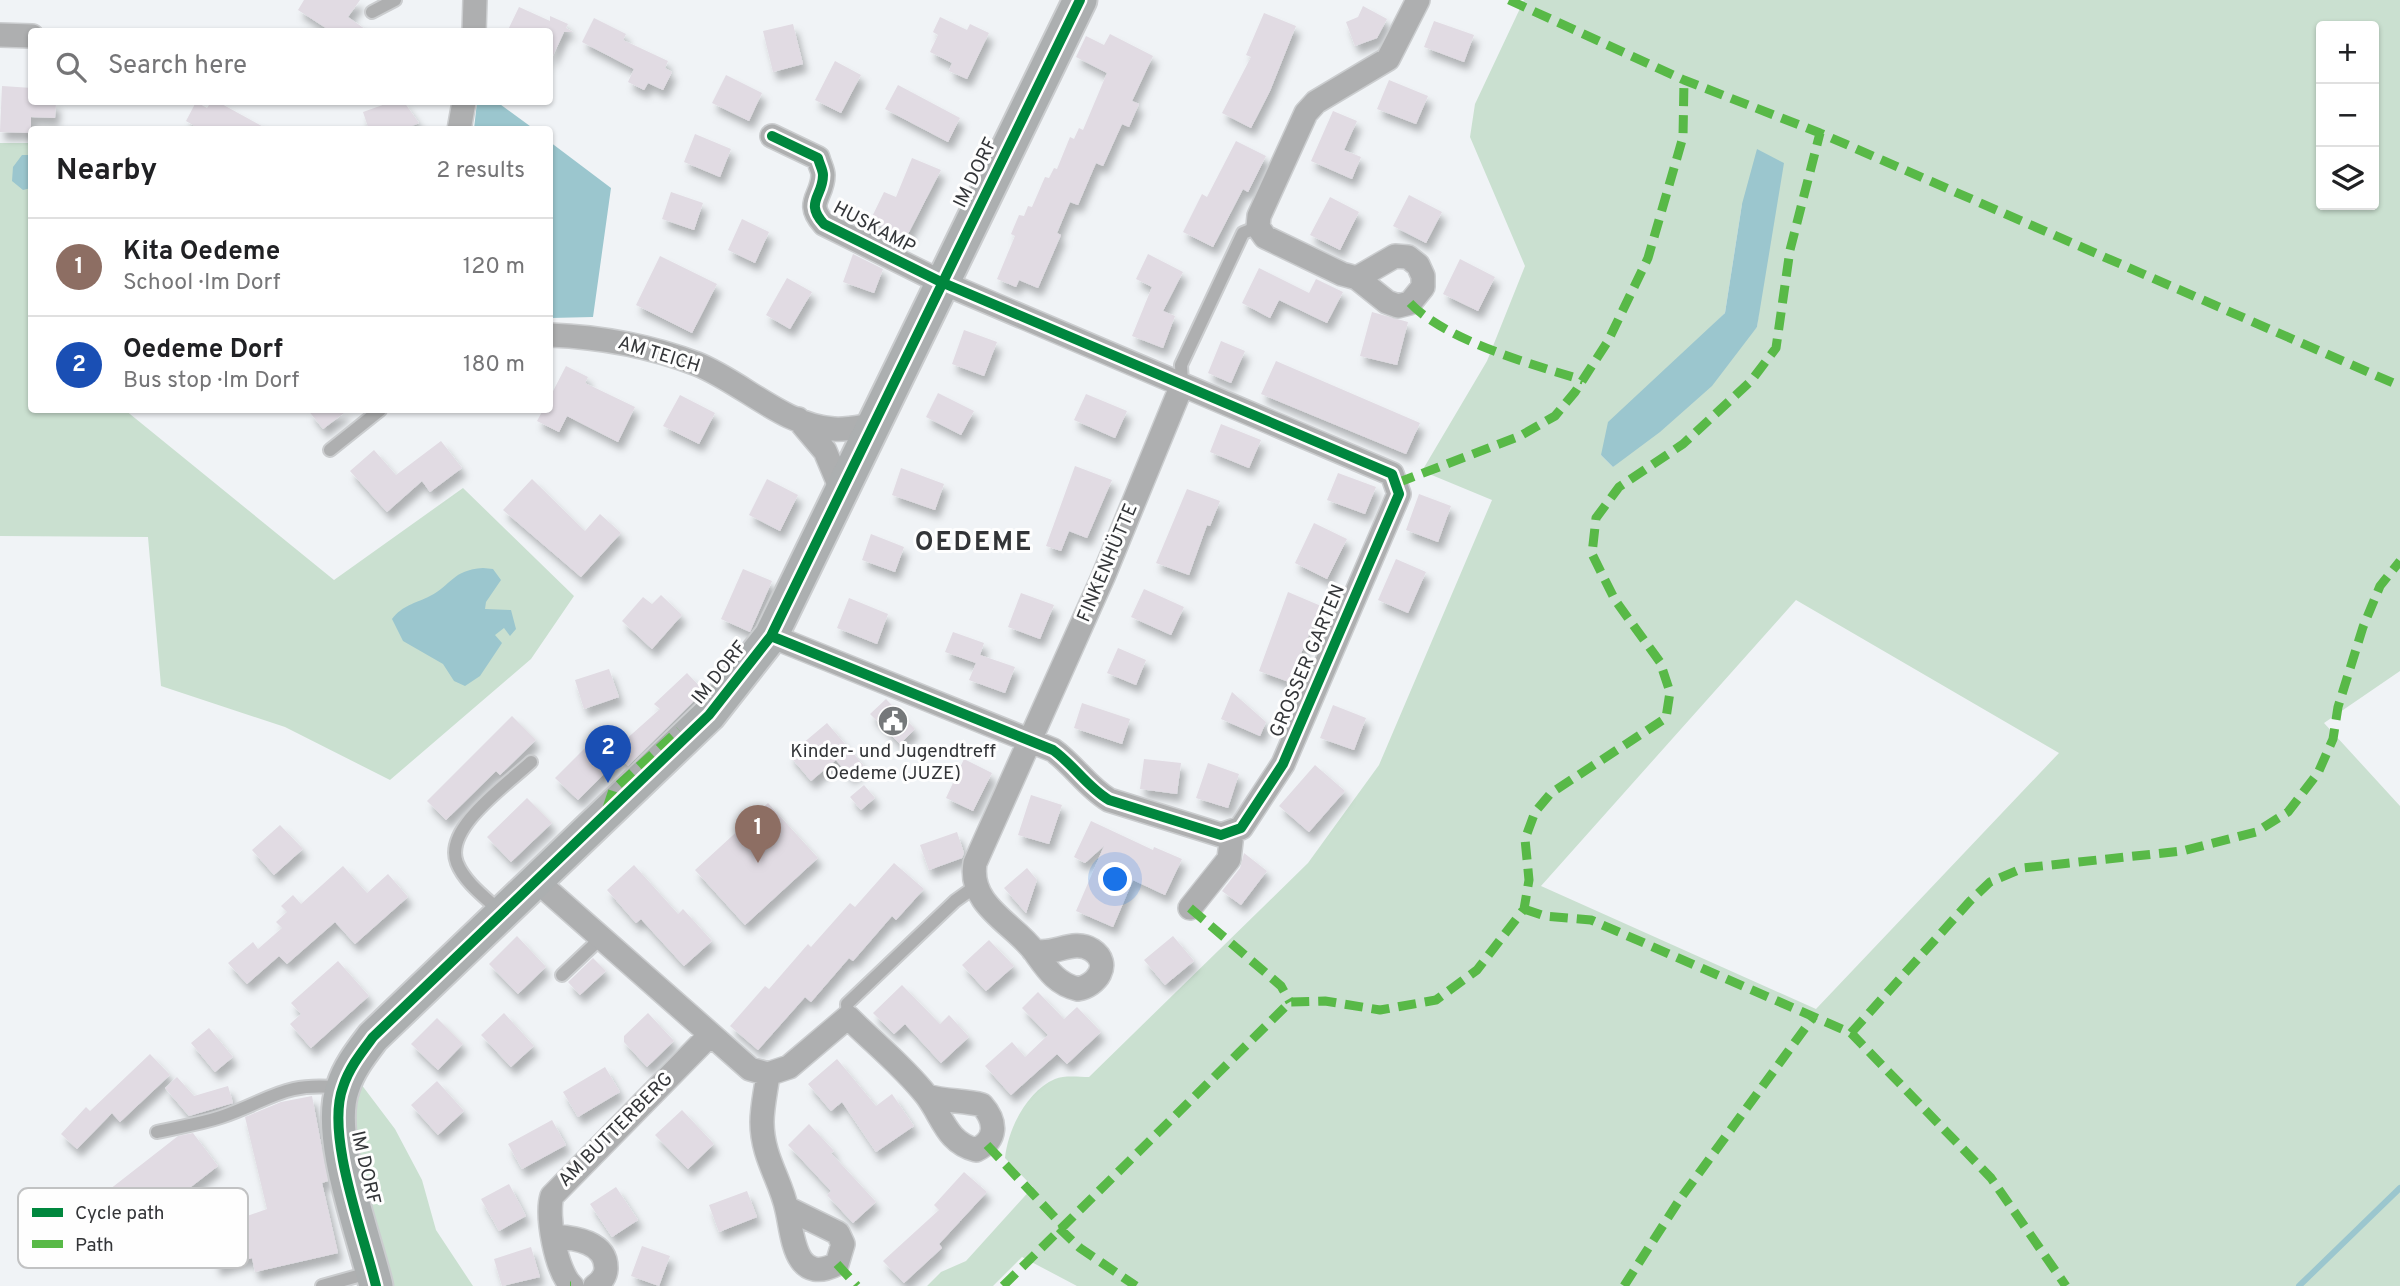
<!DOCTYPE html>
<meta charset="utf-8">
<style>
body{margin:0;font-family:Overpass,sans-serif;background:#f6f6f6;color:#202124}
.controls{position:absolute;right:21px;top:21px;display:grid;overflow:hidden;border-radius:7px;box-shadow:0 2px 5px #0004}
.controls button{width:63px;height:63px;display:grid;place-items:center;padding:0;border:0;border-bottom:2px solid #e0e0e0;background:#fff;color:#202124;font:35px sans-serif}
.you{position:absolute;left:1116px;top:880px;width:24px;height:24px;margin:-18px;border:5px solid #fff;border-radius:50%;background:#1a73e8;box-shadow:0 0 0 10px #1a73e833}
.badge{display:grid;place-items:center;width:46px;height:46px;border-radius:50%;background:#75787a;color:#fff;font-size:23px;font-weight:700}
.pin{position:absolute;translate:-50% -58px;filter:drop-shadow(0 2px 4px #0008)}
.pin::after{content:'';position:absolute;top:37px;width:24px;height:21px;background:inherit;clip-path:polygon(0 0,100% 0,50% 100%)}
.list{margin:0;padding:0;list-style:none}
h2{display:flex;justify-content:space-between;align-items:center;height:91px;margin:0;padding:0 28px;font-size:30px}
h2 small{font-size:23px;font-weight:400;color:#757577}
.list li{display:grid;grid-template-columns:46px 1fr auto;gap:21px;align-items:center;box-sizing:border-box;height:98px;padding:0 28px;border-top:2px solid #e0e0e0}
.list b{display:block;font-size:26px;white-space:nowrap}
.list p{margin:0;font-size:23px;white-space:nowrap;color:#757577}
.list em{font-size:23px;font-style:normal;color:#757577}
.icon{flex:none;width:38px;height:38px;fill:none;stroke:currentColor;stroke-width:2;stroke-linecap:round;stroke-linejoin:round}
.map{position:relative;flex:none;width:2400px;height:1286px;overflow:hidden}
.search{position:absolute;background:#fff;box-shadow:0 2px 5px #0004;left:28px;top:28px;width:525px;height:77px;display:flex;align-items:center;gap:18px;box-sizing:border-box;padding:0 24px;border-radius:7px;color:#757577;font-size:26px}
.panel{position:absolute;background:#fff;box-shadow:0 2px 5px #0004;left:28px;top:126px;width:525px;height:287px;border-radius:7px}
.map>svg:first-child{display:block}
</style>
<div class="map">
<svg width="2400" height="1286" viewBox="0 0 2400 1286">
<defs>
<filter id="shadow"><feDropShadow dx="4.5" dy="8" stdDeviation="3.5" flood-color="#0004"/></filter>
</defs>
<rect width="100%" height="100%" fill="#f0f3f6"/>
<path fill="#cae0d0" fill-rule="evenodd" d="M1524 0H2400V671L2324 723 2400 806V1286H1077L1022 1257 993 1286H927L941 1272 966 1261 1033 1187 1005 1158C1008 1129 1027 1091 1055 1079 1064 1075 1079 1077 1089 1077L1308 863 1379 765 1492 500 1422 471 1487 361 1525 266 1470 137 1475 104ZM2321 26H2374V205H2321ZM1742 204 1765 261 1757 327 1613 467 1601 455 1683 355 1725 313ZM1796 600 2059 753 1816 1009 1541 886Z
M0 143H31L32 318 28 330 31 333 32 410H125L334 580 463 488 574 596 531 659 390 780 285 727 161 686 148 537 0 536Z
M361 1084 395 1129 422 1180 436 1230 473 1286H389L351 1136Z"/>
<path fill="#9bc6ce" d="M477 102H497L534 129H474Z
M550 142 611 188 593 317 550 318Z
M1757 149 1784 163 1757 327 1712 386 1660 432 1613 467 1601 455 1608 422 1725 313 1742 204Z
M22 155H31V188L23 190 12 181 13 167Z
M483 568 493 569 501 580 486 602 485 609 511 610 516 629 510 636 504 628 495 635 502 643 480 676 465 686 454 681 443 664 403 641 392 619C403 605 414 604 430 596 452 585 452 570 483 568Z"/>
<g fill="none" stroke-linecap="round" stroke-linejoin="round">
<path stroke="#9bc6ce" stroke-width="6" d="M2299 1286 2400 1188"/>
</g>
<path fill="#e1dbe3" filter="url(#shadow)" d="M304 0H360L348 17 369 32H332L298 10Z
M1363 6 1387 19 1377 38 1355 46 1346 22 1358 17Z
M519 7 550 21V16L568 24 566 28 573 32H564L550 62V32H507Z
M1264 13 1296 26 1270 91 1251 128 1222 113 1251 57 1246 55Z
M940 17 967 30 970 24 989 33 967 79 949 71 952 63 930 52 938 35 933 32Z
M594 18 626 34 623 40 668 61 665 68 672 72 663 90 648 83 644 90 628 82 634 69 582 42Z
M1434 21 1474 35 1464 62 1424 47Z
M793 24 803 64 773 72 763 31Z
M1110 34 1153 56 1132 101 1139 104 1129 127 1122 124 1103 166 1096 163 1078 205 1070 202 1057 233 1061 235 1038 288 1019 280 1016 287 997 279 1015 236 1011 234 1019 215 1024 216 1028 206 1032 207 1045 177 1049 178 1054 168 1057 169 1070 137 1074 139 1079 128 1083 130 1107 73 1076 57 1086 36 1104 45Z
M835 61 861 75 841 113 815 100Z
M726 75 762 93 749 121 712 103Z
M1389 80 1428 96 1416 124 1377 109Z
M898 85 960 118 948 142 885 109Z
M2 86 32 88V102H56L55 118 31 117V133L0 132Z
M196 102 207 108 211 102H218L269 130H202L186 121Z
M391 102H404L419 123 412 126 413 130H369L363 112Z
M1333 111 1357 121 1344 150 1361 157 1352 179 1311 161Z
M695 134 731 149 720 177 684 162Z
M1236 141 1266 156 1248 192 1243 189 1213 247 1183 232 1202 194 1207 197Z
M912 158 941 170 906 238 870 221 884 192 896 197Z
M671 192 703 203 694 230 662 219Z
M1409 195 1442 212 1426 243 1393 226Z
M1330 197 1359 212 1340 250 1310 235Z
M742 219 769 232 755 263 728 250Z
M853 254 883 269 874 293 843 282Z
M1148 254 1183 272 1163 311 1175 316 1163 348 1132 336 1152 287 1136 279Z
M660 256 717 284 692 333 636 305Z
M1460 259 1495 277 1478 311 1443 294Z
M1259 268 1309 293 1316 279 1343 292 1327 323 1279 300 1270 318 1242 303Z
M787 278 812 292 790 329 766 315Z
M1372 312 1408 322 1397 365 1360 356Z
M964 330 997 342 984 376 952 364Z
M1221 341 1245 351 1231 383 1208 373Z
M1276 361 1420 423 1406 454 1261 394Z
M566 366 588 377 585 383 635 407 618 442 567 416 559 432 537 421 543 410H550V397Z
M938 393 974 411 961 435 926 417Z
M1086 394 1127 411 1115 438 1074 420Z
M680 395 715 413 699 444 663 426Z
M308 410H348L323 429Z
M1221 424 1261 440 1249 468 1210 452Z
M441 441 462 468 430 492 422 481 387 512 350 471 374 450 396 475Z
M1075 466 1112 480 1087 538 1069 531 1061 551 1046 546Z
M901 468 944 484 935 510 892 495Z
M1338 473 1376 487 1365 514 1327 500Z
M532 479 585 531 600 514 621 533 581 577 503 510Z
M767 479 798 495 780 531 749 515Z
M1187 489 1220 501 1210 526 1207 525 1189 575 1156 563Z
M1419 494 1451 506 1438 542 1406 530Z
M1314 523 1347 539 1327 579 1295 563Z
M871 534 904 547 895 572 862 560Z
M1396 559 1426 572 1408 613 1378 600Z
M743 569 772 581 750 632 721 619Z
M1144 589 1184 607 1171 635 1131 617Z
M1288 592 1321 606 1289 682 1259 671Z
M1021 593 1054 605 1040 639 1008 627Z
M661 595 682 615 652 649 622 621 643 597 652 604Z
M849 598 888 614 877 644 837 628Z
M953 632 984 643 980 655 1015 667 1005 693 969 680 976 663 945 652Z
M1118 648 1146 660 1136 685 1107 673Z
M609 669 619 697 584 709 575 680Z
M687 673 704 691 628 766 614 750 660 709 654 704Z
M1232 692 1266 722 1260 736 1221 719Z
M886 699 915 729 900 744 870 714Z
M1082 703 1130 719 1122 744 1074 728Z
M1333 705 1366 718 1354 750 1320 738Z
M512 716 536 740 500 775 496 771 446 820 427 801Z
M827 723 864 766 850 777 836 760 811 781 789 755Z
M595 738 617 761 578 800 555 778Z
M964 759 992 773 973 811 946 798Z
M1144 759 1181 763 1177 794 1140 789Z
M1208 763 1239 774 1228 808 1196 798Z
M1315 765 1345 791 1309 832 1279 806Z
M864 785 875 798 861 810 850 797Z
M1031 795 1062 805 1049 844 1018 835Z
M527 798 552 823 511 862 487 837Z
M768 803 818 858 745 925 695 870Z
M1091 821 1153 850 1154 847 1182 859 1165 895 1133 880 1113 927 1076 911 1104 846 1085 863 1074 857Z
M280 825 303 849 274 875 252 850Z
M957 832 964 853 962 858 929 870 920 845Z
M1244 853 1267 871 1241 905 1222 891 1240 868Z
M894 863 924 889 896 920 892 916 853 961 849 958 811 1002 805 997 758 1050 730 1026 765 986 769 989 808 944 811 947 850 903 855 907Z
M634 865 678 914 683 909 712 941 684 966 641 919 636 923 607 890Z
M343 866 367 893 388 874 408 897 355 944 335 922 287 964 279 956 247 984 228 963 253 942 258 949 282 928 276 922 287 912 281 906 293 895 301 904Z
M1027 868 1037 880 1026 913 1004 888Z
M517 936 546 967 518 994 489 964Z
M1173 936 1194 961 1165 985 1144 960Z
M989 940 1014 966 986 991 962 965Z
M593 958 606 971 580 995 568 982Z
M338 961 369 996 311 1048 290 1024 301 1014 291 1003Z
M902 985 940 1024 949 1015 969 1037 941 1063 905 1024 894 1034 873 1013Z
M1038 992 1064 1019 1077 1007 1101 1032 1067 1064 1057 1054 1011 1095 985 1066 1012 1042 1025 1057 1048 1035 1022 1008Z
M504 1013 534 1046 511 1067 481 1035Z
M648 1013 674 1041 647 1067 624 1042V1036Z
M437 1018 463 1044 438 1070 411 1044Z
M209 1028 233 1057 215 1072 191 1043Z
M150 1054 170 1075 120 1122 112 1113 77 1149 61 1134 86 1107 90 1111Z
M837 1059 876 1106 892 1094 914 1126 876 1152 842 1102 831 1111 808 1084Z
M605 1067 620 1092 578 1117 563 1092Z
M177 1077 194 1096 228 1086 233 1103 189 1116 165 1088Z
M437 1081 464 1111 438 1135 411 1105Z
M312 1096 328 1181 322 1183 338 1253 255 1272 252 1258 216 1268 210 1234 220 1232 219 1226 267 1209 245 1117 281 1102Z
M682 1110 714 1144 688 1169 655 1135Z
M552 1120 566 1145 522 1169 508 1144Z
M809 1124 834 1151 831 1153 876 1202 853 1223 827 1195 831 1191 788 1145Z
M193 1133 218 1166 134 1231 105 1193 178 1136Z
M964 1172 987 1192 939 1244 942 1248 904 1283 883 1261 939 1210 934 1205Z
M509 1184 526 1216 499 1231 481 1199Z
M616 1187 638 1220 612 1237 590 1204Z
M747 1191 757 1217 719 1232 709 1205Z
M642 1246 670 1256 659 1286 631 1276Z
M531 1247 540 1277 502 1286 494 1259Z"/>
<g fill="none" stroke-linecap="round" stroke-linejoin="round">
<g stroke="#cbcdcf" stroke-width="16">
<path id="lane" d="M372 12 395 0
M1182 385 1181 365 1243 233 1258 227
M330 450 380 410
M501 912C486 898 465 883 457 863 443 828 508 784 531 762
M562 975 601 938
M848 1017 847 1004 955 901 976 886
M157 1132C178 1127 200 1124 221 1117 271 1100 284 1081 342 1088
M322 1286 372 1272"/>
</g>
<g stroke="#cbcdcf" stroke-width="26">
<path id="street" d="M474 32 475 0
M0 35 32 36
M459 130 464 102
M1357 278 1395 256 1408 257 1418 265 1423 276V287L1410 303 1398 306 1387 302 1357 278 1342 274 1265 237 1258 227 1259 216 1306 113 1316 102 1388 59 1418 0
M550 335C600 337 650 346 697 364 742 382 784 426 834 429 846 430 859 427 872 425
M798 419 825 451 841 489
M771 636 1053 750C1074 765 1087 787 1109 800L1221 835 1241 828 1283 764 1399 494 1392 474 941 282 824 224C804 202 823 197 823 175 823 170 819 163 818 158L772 136
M538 882 750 1069 768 1074 789 1067 848 1017C873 1042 904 1067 926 1095 943 1117 946 1142 976 1150 997 1140 997 1122 982 1105 964 1100 945 1102 927 1096
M1190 908 1229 859 1232 833
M1033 950C1052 958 1073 937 1092 950 1113 964 1096 986 1078 989 1056 984 1047 969 1034 951 1013 923 968 905 975 863L1103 577 1182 385
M768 1074C766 1090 762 1107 762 1122 762 1157 781 1180 787 1210 793 1235 794 1286 837 1264L843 1244 838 1233 787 1208
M555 1236C575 1238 606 1242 606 1268 606 1276 601 1282 595 1286
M572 1286C556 1272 546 1215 552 1196L710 1035"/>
</g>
<g stroke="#cbcdcf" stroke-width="37">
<path id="secondary" d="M376 1286C364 1235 325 1135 343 1087 349 1068 361 1053 373 1037L709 715 771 636 1080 0"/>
</g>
<use href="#lane" stroke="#aeafb0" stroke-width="12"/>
<use href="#street" stroke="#aeafb0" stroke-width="23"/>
<use href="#secondary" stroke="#acafb0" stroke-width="33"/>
<path stroke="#58b947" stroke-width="9" stroke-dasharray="18 9" stroke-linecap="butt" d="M1509 0 1684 80 1820 133 2400 386
M1410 303C1445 340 1533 365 1583 380
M1397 483 1520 436 1555 416 1575 392 1608 341 1648 258 1683 137 1684 80
M607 808 613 790 679 730
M1190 908 1281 986 1290 1002
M1524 909 1545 916 1591 920 1851 1033 1991 1178 2066 1286
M1851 1033 1970 901 1990 882 2023 868 2182 851 2256 832 2288 812 2318 773 2333 739 2338 707 2363 627 2380 586 2400 561
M987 1145 1062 1225
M1059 1228 1080 1248 1136 1286
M837 1264 857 1286
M570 1286H571
M1003 1286 1290 1002 1325 1001 1380 1010 1436 1000 1477 970 1524 909 1529 880 1525 839 1535 812 1551 793 1666 718 1670 692 1660 662 1615 600 1592 554 1596 518 1619 487 1683 444 1751 381 1776 348 1790 250 1820 133
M1624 1286 1680 1199 1814 1016"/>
<g stroke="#fefefe" stroke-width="15">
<path id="cycleway" d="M771 636 1053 750C1074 765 1087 787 1109 800L1221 835 1241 828 1283 764 1399 494 1392 474 941 282 824 224C804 202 823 197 823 175 823 170 819 163 818 158L772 136
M376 1286C364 1235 325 1135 343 1087 349 1068 361 1053 373 1037L709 715 771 636 1080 0"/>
</g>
<use href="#cycleway" stroke="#00873e" stroke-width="10"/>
</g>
<defs>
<g id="civic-disc" transform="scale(1.575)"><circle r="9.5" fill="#75787a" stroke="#fefefe"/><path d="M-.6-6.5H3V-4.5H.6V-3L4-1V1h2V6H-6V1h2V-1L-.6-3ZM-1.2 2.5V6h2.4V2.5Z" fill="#fff"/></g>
</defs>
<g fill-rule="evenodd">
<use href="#civic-disc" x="893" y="721"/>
</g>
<g text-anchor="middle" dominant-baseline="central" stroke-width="6" stroke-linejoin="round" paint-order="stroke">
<g font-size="19" fill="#333538" stroke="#fefefe">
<text transform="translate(976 173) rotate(-64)">IM DORF</text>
<text transform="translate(874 228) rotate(28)">HUSKAMP</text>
<text transform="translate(659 355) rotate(17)">AM TEICH</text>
<text transform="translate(1108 563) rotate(-67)">FINKENHÜTTE</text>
<text transform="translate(1308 661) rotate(-67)">GROSSER GARTEN</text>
<text transform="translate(720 673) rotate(-51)">IM DORF</text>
<text transform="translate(616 1130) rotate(-45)">AM BUTTERBERG</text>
<text transform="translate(365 1168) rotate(77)">IM DORF</text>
</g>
<g font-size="19" fill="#333538" stroke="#fefefe">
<text x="893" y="752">Kinder- und Jugendtreff<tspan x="893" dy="22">Oedeme (JUZE)</tspan></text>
</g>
<g font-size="26" font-weight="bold" letter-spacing="2" fill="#333538" stroke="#fefefe">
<text x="974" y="543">OEDEME</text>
</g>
</g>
<rect x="18" y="1188" width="230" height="80" rx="10" fill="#fefefe" stroke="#c1c2c3" stroke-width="2"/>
<rect x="32" y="1208" width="31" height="9" fill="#00873e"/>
<rect x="32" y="1240" width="31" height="8" fill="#58b947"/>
<g font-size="19" fill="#333538">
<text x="75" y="1219">Cycle path</text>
<text x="75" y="1251">Path</text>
</g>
</svg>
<div class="controls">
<button>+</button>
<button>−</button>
<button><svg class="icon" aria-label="layers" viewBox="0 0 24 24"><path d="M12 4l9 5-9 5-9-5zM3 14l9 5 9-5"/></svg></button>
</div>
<div class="you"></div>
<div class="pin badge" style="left:758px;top:863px;background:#8d6e63">1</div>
<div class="pin badge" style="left:608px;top:783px;background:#1a4fb4">2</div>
<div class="search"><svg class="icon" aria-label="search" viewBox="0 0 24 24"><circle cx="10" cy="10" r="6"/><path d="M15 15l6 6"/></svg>Search here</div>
<section class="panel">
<h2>Nearby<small>2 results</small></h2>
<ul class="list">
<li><span class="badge" style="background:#8d6e63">1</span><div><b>Kita Oedeme</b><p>School · Im Dorf</p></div><em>120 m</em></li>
<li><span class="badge" style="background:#1a4fb4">2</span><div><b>Oedeme Dorf</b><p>Bus stop · Im Dorf</p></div><em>180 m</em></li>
</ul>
</section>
</div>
